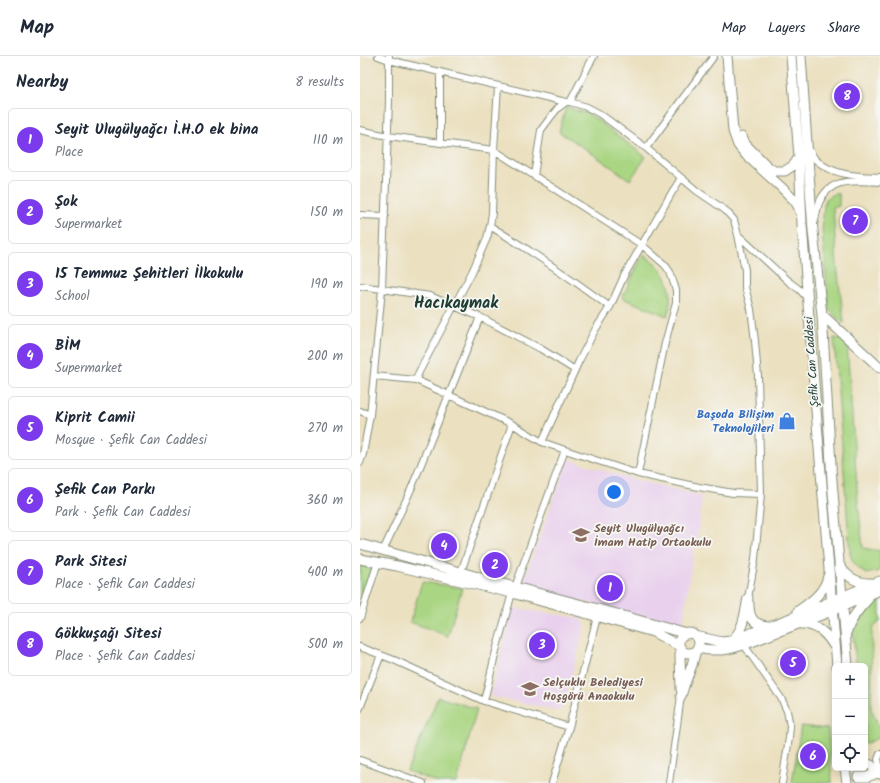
<!DOCTYPE html>
<meta charset="utf-8">
<style>
body{margin:0;font-family:Kalam,sans-serif;background:#f6f6f7;color:#1f2937}
.controls{position:absolute;right:12px;bottom:12px;display:grid;overflow:hidden;border-radius:6px;box-shadow:0 2px 10px #0003}
.controls button{width:36px;height:36px;display:grid;place-items:center;padding:0;border:0;border-bottom:1px solid #e0e1e3;background:#fff;color:#1f2937;font:20px sans-serif}
.you{position:absolute;left:254px;top:436px;width:14px;height:14px;margin:-10px;border:3px solid #fff;border-radius:50%;background:#1a73e8;box-shadow:0 0 0 6px #1a73e833}
.badge{display:grid;place-items:center;width:26px;height:26px;border-radius:50%;background:#7c3aed;color:#fff;font-size:13px;font-weight:700}
.pin{position:absolute;translate:-50% -50%;border:2px solid #fff;box-shadow:0 1px 4px #0006}
.list{margin:0;padding:0;list-style:none}
h2{display:flex;justify-content:space-between;align-items:center;height:52px;margin:0;padding:0 16px;font-size:17px}
h2 small{font-size:13px;font-weight:400;color:#747a83}
.list li{display:grid;grid-template-columns:26px 1fr auto;gap:12px;align-items:center;box-sizing:border-box;height:64px;margin:0 8px 8px;padding:0 8px;border:1px solid #e0e1e3;border-radius:6px}
.list b{display:block;font-size:15px;white-space:nowrap}
.list p{margin:0;font-size:13px;white-space:nowrap;color:#747a83}
.list em{font-size:13px;font-style:normal;color:#747a83}
.icon{flex:none;width:22px;height:22px;fill:none;stroke:currentColor;stroke-width:2;stroke-linecap:round;stroke-linejoin:round}
.map{position:relative;flex:none;width:520px;height:727px;overflow:hidden}
header{display:flex;align-items:center;gap:24px;box-sizing:border-box;height:56px;padding:0 20px;background:#fff;border-bottom:1px solid #e0e1e3}
header strong{font-size:19px}
nav{display:flex;gap:22px;margin-inline-start:auto;font-size:14px}
main{display:flex}
aside{flex:1;background:#fff}
.map>svg:first-child{display:block}
</style>
<header>
<strong>Map</strong>
<nav><a>Map</a><a>Layers</a><a>Share</a></nav>
</header>
<main>
<aside>
<h2>Nearby<small>8 results</small></h2>
<ul class="list">
<li><span class="badge">1</span><div><b>Seyit Ulugülyağcı İ.H.O ek bina</b><p>Place</p></div><em>110 m</em></li>
<li><span class="badge">2</span><div><b>Şok</b><p>Supermarket</p></div><em>150 m</em></li>
<li><span class="badge">3</span><div><b>15 Temmuz Şehitleri İlkokulu</b><p>School</p></div><em>190 m</em></li>
<li><span class="badge">4</span><div><b>BİM</b><p>Supermarket</p></div><em>200 m</em></li>
<li><span class="badge">5</span><div><b>Kiprit Camii</b><p>Mosque · Şefik Can Caddesi</p></div><em>270 m</em></li>
<li><span class="badge">6</span><div><b>Şefik Can Parkı</b><p>Park · Şefik Can Caddesi</p></div><em>360 m</em></li>
<li><span class="badge">7</span><div><b>Park Sitesi</b><p>Place · Şefik Can Caddesi</p></div><em>400 m</em></li>
<li><span class="badge">8</span><div><b>Gökkuşağı Sitesi</b><p>Place · Şefik Can Caddesi</p></div><em>500 m</em></li>
</ul>
</aside>
<div class="map">
<svg width="520" height="727" viewBox="0 0 520 727">
<rect width="100%" height="100%" fill="#f6f6f2"/>
<filter id="ink" filterUnits="userSpaceOnUse"><feTurbulence type="fractalNoise" baseFrequency=".025" numOctaves="2"/><feDisplacementMap in="SourceGraphic" scale="8" xChannelSelector="R" yChannelSelector="G"/><feConvolveMatrix kernelMatrix="1 2 1 2 8 2 1 2 1" color-interpolation-filters="sRGB"/></filter>
<filter id="wash" filterUnits="userSpaceOnUse"><feTurbulence type="fractalNoise" baseFrequency=".012" numOctaves="4" result="noise"/><feDisplacementMap in="SourceGraphic" scale="16" xChannelSelector="R" yChannelSelector="G"/><feGaussianBlur stdDeviation="0.9" result="paint"/><feColorMatrix in="noise" values="0 0 0 0 0 0 0 0 0 0 0 0 0 0 0 0 0 1.4 0 .05"/><feComposite in="paint" operator="in"/></filter>
<g filter="url(#wash)">
<rect width="100%" height="100%" fill="#ebe0bf"/>
<path fill="#e9d1ed" d="M208 403 261 420 342 440 337 486 334 491 322 572 163 530V526Z
M153 552 221 562 225 569 203 651 199 654H195L130 640Z"/>
<path fill="#aad683" stroke="#648a5c" d="M206 51 225 57 233 61 286 101 270 124 224 92 199 76Z
M474 138H479V150L473 152 477 210 484 267 476 261 469 254 462 174 464 149 466 143Z
M283 199C307 212 316 234 307 260L262 242Z
M474 282 484 284 487 287 498 446 503 492 520 495V515L506 518 496 510 492 504 490 497Z
M0 510 11 512 0 552Z
M62 526 102 532 88 580 50 566Z
M520 544V566L513 571 512 574 511 653 520 673V681L505 688V610H496L493 575 509 551Z
M78 641 117 653 97 727H79L47 715Z
M441 670 468 673 472 727H432Z"/>
</g>
<g filter="url(#ink)">
<g fill="none" stroke-linecap="round" stroke-linejoin="round">
<g stroke="#858e7a" stroke-width="8">
<path id="street" d="M18 0 29 4 206 46H210L227 51 240 58 286 92 337 135 365 154 374 164 378 179 428 225 440 234 448 243
M210 46 229 9 234 0
M0 74 28 80 134 94 282 189 305 209 310 216 316 234V247L305 287 278 418
M80 87V16
M286 92 354 0
M448 92C451 96 453 102 457 105 475 120 498 120 520 121
M174 120 181 74 190 62 198 52 206 46
M0 159 25 160
M455 165C456 159 457 153 459 147 470 120 496 125 520 126
M130 170C171 195 211 222 250 251
M378 179 385 214V231L391 253 395 285 398 320 401 438 395 503 388 542
M0 230 22 233 70 240 120 261 181 293 215 314
M14 320 56 324 152 368 182 386 205 394
M56 324 59 316 112 216 127 182 130 170 132 157 134 94 138 30
M0 355 10 359
M182 386 219 305 235 274 250 251 264 220 311 138 321 122
M0 407 3 398 10 359 22 233 29 45V0
M23 495 52 431 120 261
M101 516 152 368
M155 531 205 394 278 418 339 431 373 437 401 438
M0 562 18 506
M384 589 421 642 427 655 430 670 429 682 422 727
M0 591 34 604 124 645 209 671
M124 645 136 595 152 537
M0 652 21 599
M520 698 518 703 520 714
M0 704 63 727
M192 727 209 671 237 561
M309 727 321 640"/>
</g>
<g stroke="#858e7a" stroke-width="11">
<path id="secondary" d="M367 0 373 75 378 89 386 99 421 131 434 144 438 150 440 156
M431 0 439 101 442 168 458 380 477 610
M441 0 453 175 462 259 472 425 488 610
M382 81 385 88 407 110 414 115H425L434 109 439 101
M462 259 468 264 520 312
M0 488 147 529 257 558 327 578
M0 503 37 510 152 537 293 576 319 590
M479 509C487 521 498 528 512 527
M389 548C389 563 394 569 409 570
M438 555C451 546 465 536 468 520
M442 568C458 569 466 577 474 590
M486 577C491 563 498 553 508 543
M319 587a10 10 0 1 1 20 0a10 10 0 1 1-20 0Z
M335 580 362 586 370 585 436 560 520 525
M373 583C384 573 385 556 388 542
M337 592C347 594 358 595 368 593 385 590 401 582 417 576 452 563 486 550 520 534
M321 633 320 600 321 593
M321 640 324 630 332 609 336 594
M505 707 511 709 517 717 520 718
M485 712 487 727
M498 721H507L517 717"/>
</g>
<use href="#street" stroke="#fff" stroke-width="6"/>
<use href="#secondary" stroke="#fff" stroke-width="9"/>
</g>
</g>
<defs>
<g id="shop-bare" transform="scale(1.38)"><path d="M-5-2.5h2.3a2.7 3.5 0 0 1 5.4 0H5L5.5 6h-11ZM-1.5-2.5h3a1.5 2.3 0 0 0-3 0Z" fill="#3f7fe0" stroke="#f6f6f2" stroke-width="2.5" paint-order="stroke"/></g>
<g id="school-bare" transform="scale(1.38)"><path d="M0-5L7-2L0 1L-7-2ZM-4 1L0 2.5L4 1V4Q0 6-4 4Z" fill="#8d6e63" stroke="#f6f6f2" stroke-width="2.5" paint-order="stroke"/></g>
</defs>
<g fill-rule="evenodd">
<use href="#shop-bare" x="427" y="365"/>
<use href="#school-bare" x="221" y="479"/>
<use href="#school-bare" x="170" y="633"/>
</g>
<g text-anchor="middle" dominant-baseline="central" stroke-width="3.5" stroke-linejoin="round" paint-order="stroke">
<g font-size="12" fill="#1f3d34" stroke="#f6f6f2">
<text transform="translate(452 306) rotate(-94)">Şefik Can Caddesi</text>
</g>
<g font-size="12" font-weight="bold" fill="#366cbe" stroke="#f6f6f2" text-anchor="end">
<text x="414" y="358">Başoda Bilişim<tspan x="414" dy="14">Teknolojileri</tspan></text>
</g>
<g font-size="12" font-weight="bold" fill="#785e54" stroke="#f6f6f2" text-anchor="start">
<text x="234" y="472">Seyit Ulugülyağcı<tspan x="234" dy="14">İmam Hatip Ortaokulu</tspan></text>
<text x="183" y="626">Selçuklu Belediyesi<tspan x="183" dy="14">Hoşgörü Anaokulu</tspan></text>
</g>
<g font-size="16" font-weight="bold" fill="#1f3d34" stroke="#f6f6f2">
<text x="96" y="247">Hacıkaymak</text>
</g>
</g>
</svg>
<div class="controls">
<button>+</button>
<button>−</button>
<button><svg class="icon" aria-label="locate" viewBox="0 0 24 24"><circle cx="12" cy="12" r="6"/><path d="M12 2v4M12 18v4M2 12h4M18 12h4"/></svg></button>
</div>
<div class="you"></div>
<div class="pin badge" style="left:250px;top:532px">1</div>
<div class="pin badge" style="left:135px;top:509px">2</div>
<div class="pin badge" style="left:182px;top:589px">3</div>
<div class="pin badge" style="left:84px;top:490px">4</div>
<div class="pin badge" style="left:433px;top:607px">5</div>
<div class="pin badge" style="left:453px;top:700px">6</div>
<div class="pin badge" style="left:495px;top:165px">7</div>
<div class="pin badge" style="left:487px;top:40px">8</div>
</div>
</main>
